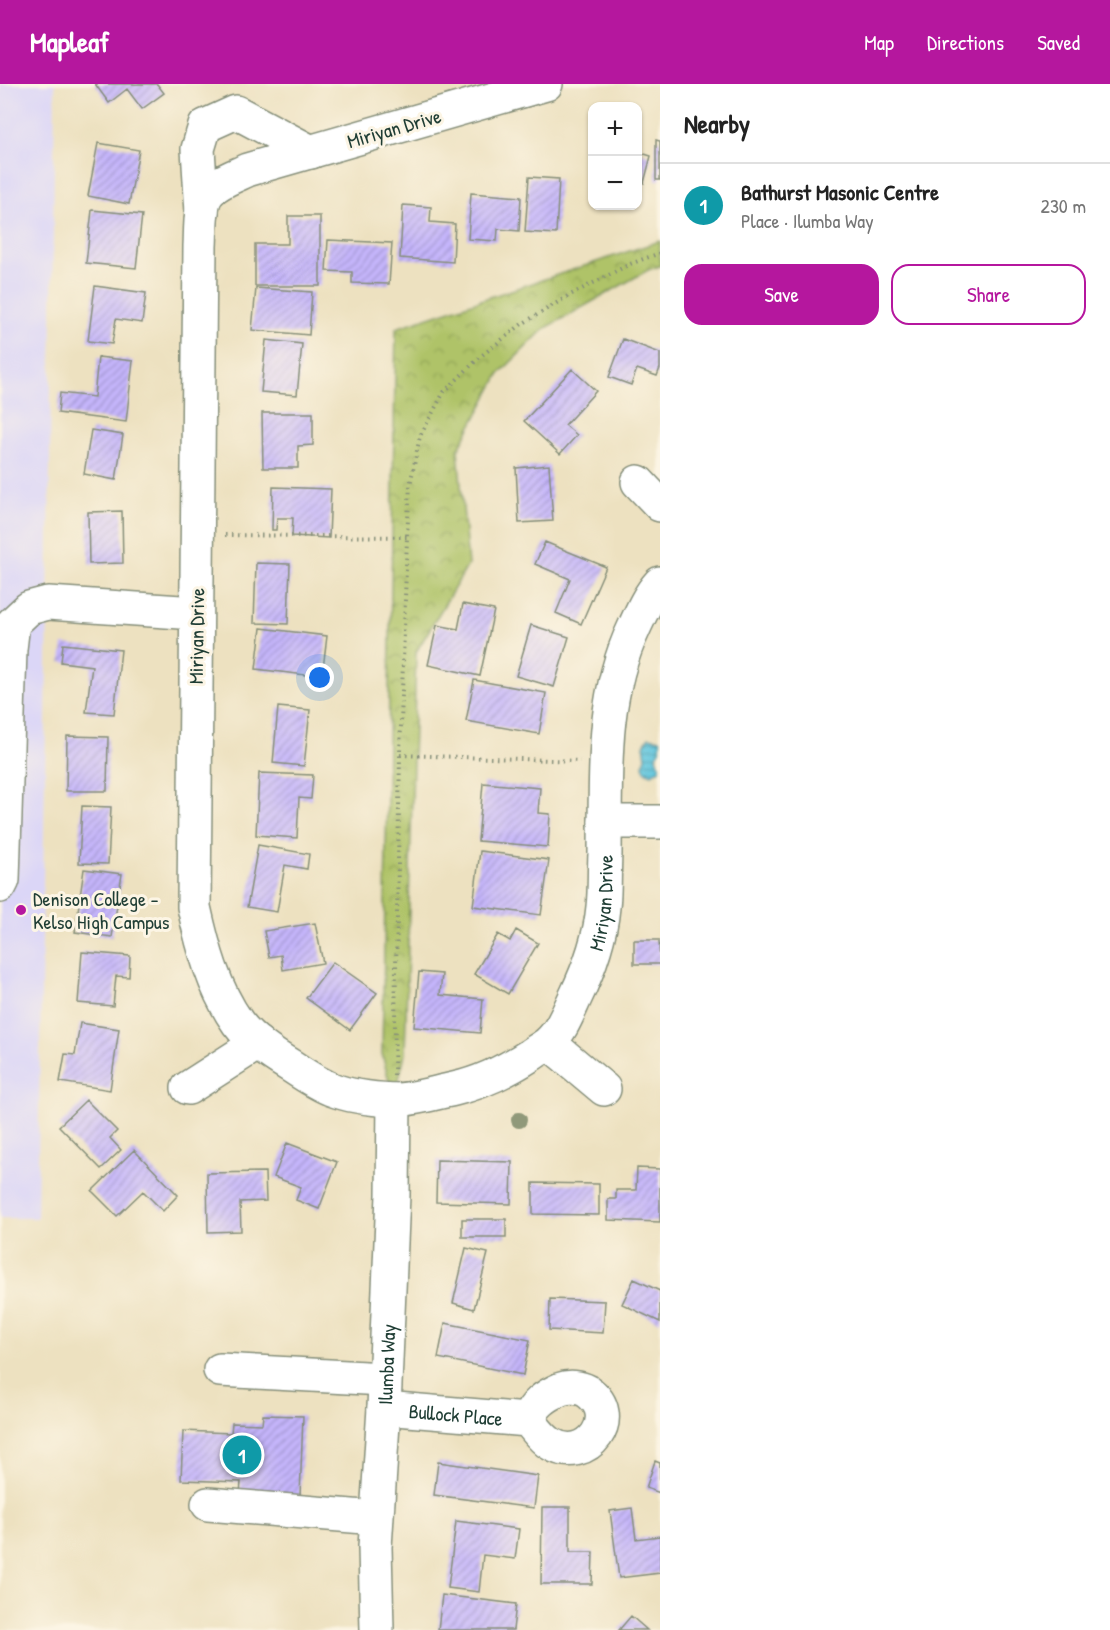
<!DOCTYPE html>
<meta charset="utf-8">
<style>
body{margin:0;font-family:"Patrick Hand",sans-serif;background:#f6f6f6;color:#222}
.controls{position:absolute;right:18px;top:18px;display:grid;overflow:hidden;border-radius:12px;box-shadow:0 2px 4px #0004}
.controls button{width:54px;height:54px;display:grid;place-items:center;padding:0;border:0;border-bottom:2px solid #e0e0e0;background:#fff;color:#222;font:30px sans-serif}
.you{position:absolute;left:320px;top:594px;width:21px;height:21px;margin:-15px;border:4px solid #fff;border-radius:50%;background:#1a73e8;box-shadow:0 0 0 9px #1a73e833}
.badge{display:grid;place-items:center;width:39px;height:39px;border-radius:50%;background:#b5179e;color:#fff;font-size:20px;font-weight:700}
.pin{position:absolute;translate:-50% -50%;border:3px solid #fff;box-shadow:0 2px 6px #0006}
.list{margin:0;padding:0;list-style:none}
h2{display:flex;justify-content:space-between;align-items:center;height:78px;margin:0;padding:0 24px;font-size:26px}
h2 small{font-size:20px;font-weight:400;color:#767676}
.list li{display:grid;grid-template-columns:39px 1fr auto;gap:18px;align-items:center;box-sizing:border-box;height:84px;padding:0 24px;border-top:2px solid #e0e0e0}
.list b{display:block;font-size:22px;white-space:nowrap}
.list p{margin:0;font-size:20px;white-space:nowrap;color:#767676}
.list em{font-size:20px;font-style:normal;color:#767676}
.actions{display:flex;gap:12px;padding:18px 24px}
.actions a{flex:1;padding:14px 0;border:2px solid #b5179e;border-radius:18px;text-align:center;font-size:21px;color:#b5179e}
.actions .main{background:#b5179e;color:#fff}
.map{position:relative;flex:none;width:660px;height:1546px;overflow:hidden}
header{display:flex;align-items:center;gap:36px;box-sizing:border-box;height:84px;padding:0 30px;background:#b5179e;color:#fff}
header strong{font-size:28px}
nav{display:flex;gap:33px;margin-inline-start:auto;font-size:21px}
main{display:flex}
aside{flex:1;background:#fff}
.map>svg:first-child{display:block}
</style>
<header>
<strong>Mapleaf</strong>
<nav><a>Map</a><a>Directions</a><a>Saved</a></nav>
</header>
<main>
<div class="map">
<svg width="660" height="1546" viewBox="0 0 660 1546">
<defs>
<pattern id="park-crowns" width="20" height="18" patternUnits="userSpaceOnUse" patternTransform="scale(1.5)"><rect width="20" height="18" fill="#afc367"/><path d="M2 6a3 3 0 1 1 6 0M12 15a3 3 0 1 1 6 0" fill="none" stroke="#8ea056"/></pattern>
<pattern id="water-rules" width="6" height="5" patternUnits="userSpaceOnUse" patternTransform="scale(1.5)"><rect width="6" height="5" fill="#60c6de"/><path d="M0 2.5h6" fill="none" stroke="#4fa2b5"/></pattern>
<pattern id="building-hatch" width="6" height="6" patternUnits="userSpaceOnUse" patternTransform="scale(1.5)"><rect width="6" height="6" fill="#c5b5fb"/><path d="M-1 1l2-2M0 6l6-6M5 7l2-2" fill="none" stroke="#9f94cc"/></pattern>
</defs>
<rect width="100%" height="100%" fill="#fcf5e5"/>
<filter id="ink" filterUnits="userSpaceOnUse"><feTurbulence type="fractalNoise" baseFrequency=".0167" numOctaves="2"/><feDisplacementMap in="SourceGraphic" scale="12" xChannelSelector="R" yChannelSelector="G"/><feConvolveMatrix kernelMatrix="1 2 1 2 8 2 1 2 1" color-interpolation-filters="sRGB"/></filter>
<filter id="wash" filterUnits="userSpaceOnUse"><feTurbulence type="fractalNoise" baseFrequency=".008" numOctaves="4" result="noise"/><feDisplacementMap in="SourceGraphic" scale="24" xChannelSelector="R" yChannelSelector="G"/><feGaussianBlur stdDeviation="1.35" result="paint"/><feColorMatrix in="noise" values="0 0 0 0 0 0 0 0 0 0 0 0 0 0 0 0 0 1.4 0 .05"/><feComposite in="paint" operator="in"/></filter>
<g filter="url(#wash)">
<rect width="100%" height="100%" fill="#ede1c0"/>
<path fill="#dbd6f7" d="M0 0H55L48 519 37 1134H0Z"/>
<path fill="url(#park-crowns)" stroke="#67804e" stroke-width="1.5" d="M660 157V182L648 186 544 245 500 289 458 366 468 481 416 568 405 970 394 1016 382 970 396 244Z"/>
<path fill="url(#water-rules)" stroke="#408289" stroke-width="1.5" d="M649 653 660 655V666L656 673 660 681 659 685 652 690 645 687 643 681 646 673 644 661Z"/>
<g id="blocks">
<path fill="url(#building-hatch)" d="M95 0H157L164 9 142 25 127 5 109 19Z
M656 56 660 57V96H656Z
M98 59 139 66 129 120 88 112Z
M638 68 651 72 644 99 638 98Z
M529 93 559 95 556 150 525 148Z
M471 109 521 113 519 147 498 145 497 157 468 155Z
M403 121 431 123 430 138 455 140 453 178 400 174Z
M92 126 142 131 136 184 86 179Z
M288 132H320V202H255V160H288Z
M328 156 392 159 389 200 352 199V188L326 187Z
M95 202 146 209 142 239 116 235 112 260 88 257Z
M256 204 312 208 309 251 252 246Z
M623 255 660 269V284L657 292 637 285 631 301 609 293Z
M266 256 302 260 297 311 261 308Z
M98 273 133 277 126 338 58 329 60 309 94 313Z
M572 285 596 307 565 341 577 351 560 370 524 337Z
M262 329H313V361L298 362V384H263Z
M91 346 123 351 116 396 84 390Z
M549 381 553 437 519 439 516 384Z
M273 403 331 405 329 454 292 452 293 434H277L276 446H272Z
M122 427 123 479 89 480 88 428Z
M545 458 606 483 581 540 556 529 570 495 535 480Z
M256 479 290 480 288 540 254 539Z
M463 520 494 526 480 592 428 581 437 541 458 545Z
M531 541 569 553 554 603 516 592Z
M261 544 327 552 322 593 256 585Z
M63 560 121 566 114 630 86 628 92 582 61 578Z
M474 596 546 609 539 650 466 637Z
M278 623 310 626 304 682 273 679Z
M67 652 108 653 107 707H66Z
M259 689 313 691 311 715 299 714 297 754 256 751Z
M483 699 540 704 538 729 550 730 548 763 478 757Z
M82 722 111 723 108 780 79 779Z
M258 761 309 770 307 785 285 781 277 828 247 823Z
M480 767 549 776 541 831 473 822Z
M84 785 122 790 112 853 75 848Z
M315 839 323 879 283 886 281 871 269 873 264 847Z
M516 846 538 859 508 910 474 890 498 850 510 857Z
M634 856H659L660 880H634Z
M82 868 130 872 129 893 116 892 113 922 78 919Z
M333 878 377 909 350 946 306 914Z
M419 888 442 890 440 911 483 915 480 949 414 943Z
M80 939 119 945 110 1006 60 998 65 970 75 971Z
M86 1016 117 1047 110 1054 121 1066 101 1085 59 1042Z
M287 1059 337 1078 319 1125 296 1116 301 1103 274 1093Z
M134 1066 178 1111 163 1127 143 1107 117 1132 92 1107Z
M437 1076 512 1078 511 1120 436 1118Z
M637 1084 660 1085V1138L608 1136V1115H616V1106H636Z
M265 1088 266 1117 240 1118 241 1147 208 1148 207 1089Z
M533 1099 599 1100V1131L533 1130Z
M462 1135H506V1153H462Z
M466 1164 488 1169 474 1225 453 1219Z
M634 1195 660 1207V1238L622 1220Z
M550 1215 605 1217 603 1249 549 1246Z
M445 1239 530 1256 523 1291 438 1274Z
M263 1331 303 1332 300 1413 240 1410 241 1398 181 1396 183 1347 231 1349 232 1339 262 1340Z
M655 1377 660 1379V1409L646 1404Z
M438 1378 538 1392 534 1424 434 1411Z
M542 1423H570V1468H593L592 1500H541Z
M632 1424 636 1455 660 1452V1489L619 1494 610 1427Z
M456 1437 519 1445 515 1475 483 1471 479 1508 448 1504Z
M442 1511 516 1520 513 1546H438Z
M631 1532 647 1546H619Z"/>
</g>
</g>
<g filter="url(#ink)">
<use href="#blocks" fill-opacity="0" stroke="#868f7a" stroke-width="1.5"/>
<g fill="none" stroke-linecap="round" stroke-linejoin="round">
<g stroke="#868f7a" stroke-width="36">
<g id="minor">
<path id="s1" d="M546 0 247 86C236 92 219 97 210 107 199 117 201 148 200 162L194 823C203 864 214 905 238 939 252 958 275 972 294 984 306 992 318 1000 331 1005 349 1012 373 1015 393 1016 413 1016 434 1009 454 1005 481 999 509 985 532 970 537 966 544 963 548 959 561 948 568 929 575 914 589 885 600 856 603 823 605 806 604 788 605 770 606 694 600 615 634 544 641 529 648 512 660 499"/>
<path d="M202 128 198 65 205 42 236 28 311 68"/>
<path d="M638 398 660 421"/>
<path d="M605 738H660"/>
<path d="M0 802 3 796 10 565 13 539 29 524 48 519 196 529"/>
<path d="M549 959 604 1005"/>
<path d="M188 1004 258 959"/>
<path d="M220 1286 384 1295"/>
<path id="s2" d="M384 1324 528 1336C534 1320 545 1312 561 1305 569 1302 580 1303 587 1307 624 1332 587 1382 551 1360 541 1354 535 1344 528 1336"/>
<path d="M208 1420 376 1434"/>
<path id="s3" d="M377 1546 375 1463 384 1324 393 1111 394 1016"/>
</g>
</g>
<path stroke="#868f7a" stroke-width="4" stroke-dasharray="1.5 4.5" stroke-linecap="butt" d="M225 451 407 453
M400 671 580 677
M394 991 400 671 407 453 410 401 420 352 444 308 481 272 522 240 568 212 630 180 660 169"/>
<use href="#minor" stroke="#fff" stroke-width="33"/>
</g>
<circle fill="#90997a" cx="519" cy="1036" r="8"/>
</g>
<circle fill="#b5179e" stroke="#fcf5e5" stroke-width="2" cx="21" cy="826" r="6"/>
<g text-anchor="middle" dominant-baseline="central" stroke-width="6" stroke-linejoin="round" paint-order="stroke">
<g font-size="20" fill="#1f3d34" stroke="#fcf5e5">
<text transform="translate(394 44) rotate(-16)">Miriyan Drive</text>
<text transform="translate(196 552) rotate(-89)">Miriyan Drive</text>
<text stroke="none"><textPath href="#s1" startOffset="1695">Miriyan Drive</textPath></text>
<text stroke="none"><textPath href="#s3" startOffset="266">Ilumba Way</textPath></text>
<text stroke="none"><textPath href="#s2" startOffset="72">Bullock Place</textPath></text>
</g>
<g font-size="20" fill="#1f3d34" stroke="#fcf5e5" text-anchor="start">
<text x="33" y="814">Denison College -<tspan x="33" dy="23">Kelso High Campus</tspan></text>
</g>
</g>
</svg>
<div class="controls">
<button>+</button>
<button>−</button>
</div>
<div class="you"></div>
<div class="pin badge" style="left:242px;top:1371px;background:#0f9aa8">1</div>
</div>
<aside>
<h2>Nearby<small></small></h2>
<ul class="list">
<li><span class="badge" style="background:#0f9aa8">1</span><div><b>Bathurst Masonic Centre</b><p>Place · Ilumba Way</p></div><em>230 m</em></li>
</ul>
<div class="actions"><a class="main">Save</a><a>Share</a></div>
</aside>
</main>
